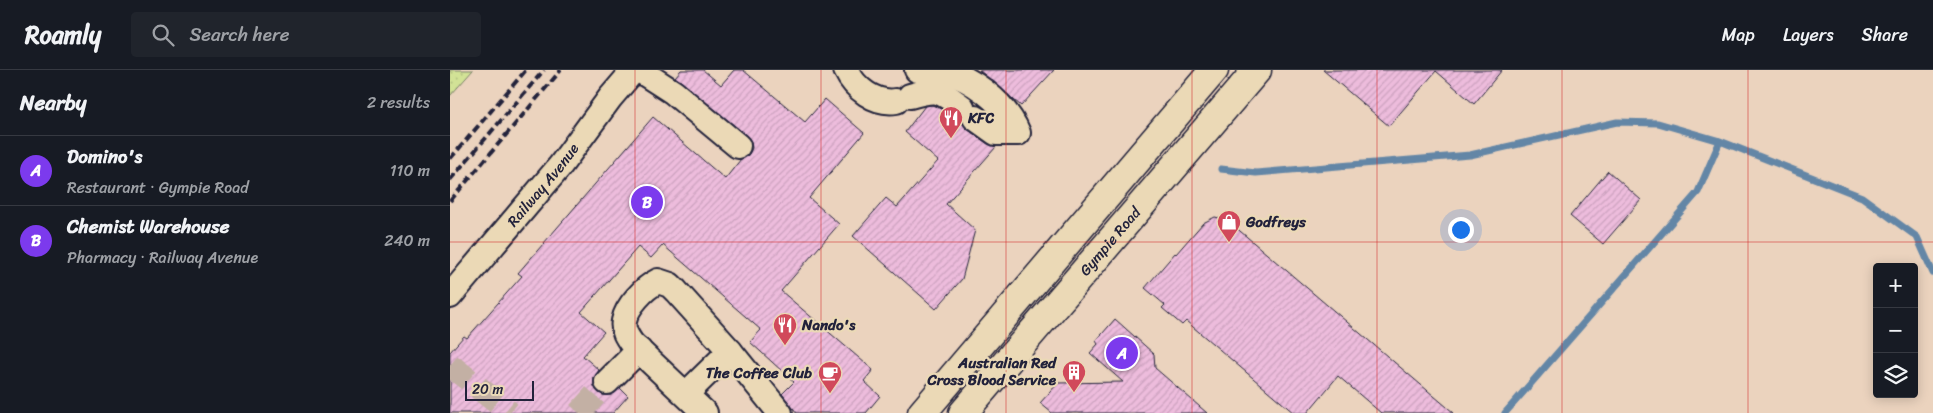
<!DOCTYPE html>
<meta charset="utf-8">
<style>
body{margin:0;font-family:Sriracha,sans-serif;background:#20242c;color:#f1f3f6}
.controls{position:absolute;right:15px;bottom:15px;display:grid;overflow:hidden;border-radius:5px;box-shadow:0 2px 12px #0003}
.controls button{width:45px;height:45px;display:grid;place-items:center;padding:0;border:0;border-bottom:1px solid #363941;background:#171b24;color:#f1f3f6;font:25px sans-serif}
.scale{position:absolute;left:15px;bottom:12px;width:69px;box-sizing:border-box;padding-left:5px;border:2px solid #22223b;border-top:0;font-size:14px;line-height:18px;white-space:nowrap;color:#22223b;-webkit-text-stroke:4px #ebd9b6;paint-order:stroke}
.you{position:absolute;left:1010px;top:159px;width:18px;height:18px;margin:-12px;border:4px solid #fff;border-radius:50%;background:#1a73e8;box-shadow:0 0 0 8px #1a73e833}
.badge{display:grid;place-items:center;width:32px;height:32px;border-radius:50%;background:#7c3aed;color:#fff;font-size:16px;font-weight:700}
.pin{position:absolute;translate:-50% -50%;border:2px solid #fff;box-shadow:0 1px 5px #0006}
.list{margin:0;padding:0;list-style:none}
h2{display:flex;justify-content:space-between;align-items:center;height:65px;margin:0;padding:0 20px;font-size:21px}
h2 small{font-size:16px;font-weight:400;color:#9ea1a6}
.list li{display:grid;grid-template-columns:32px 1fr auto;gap:15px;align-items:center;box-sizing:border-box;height:70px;padding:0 20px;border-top:1px solid #363941}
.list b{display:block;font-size:19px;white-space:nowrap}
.list p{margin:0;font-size:16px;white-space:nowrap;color:#9ea1a6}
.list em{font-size:16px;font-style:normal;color:#9ea1a6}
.icon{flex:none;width:28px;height:28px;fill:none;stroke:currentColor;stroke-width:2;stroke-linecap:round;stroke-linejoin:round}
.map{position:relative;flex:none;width:1483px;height:343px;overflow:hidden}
header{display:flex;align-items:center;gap:30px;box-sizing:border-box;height:70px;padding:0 25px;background:#171b24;border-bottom:1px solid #363941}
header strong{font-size:24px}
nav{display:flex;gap:28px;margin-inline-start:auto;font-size:18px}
.search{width:350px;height:45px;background:#20242c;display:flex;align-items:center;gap:12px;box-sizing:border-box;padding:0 18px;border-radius:5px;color:#9ea1a6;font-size:19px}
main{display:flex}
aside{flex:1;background:#171b24}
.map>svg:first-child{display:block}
</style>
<header>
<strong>Roamly</strong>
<div class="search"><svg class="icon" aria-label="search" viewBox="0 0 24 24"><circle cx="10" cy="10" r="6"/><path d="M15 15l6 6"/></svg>Search here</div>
<nav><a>Map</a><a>Layers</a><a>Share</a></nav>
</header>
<main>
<aside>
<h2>Nearby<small>2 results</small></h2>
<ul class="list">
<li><span class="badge">A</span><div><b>Domino's</b><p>Restaurant · Gympie Road</p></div><em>110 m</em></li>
<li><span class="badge">B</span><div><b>Chemist Warehouse</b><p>Pharmacy · Railway Avenue</p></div><em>240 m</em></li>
</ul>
</aside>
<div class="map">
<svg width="1483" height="343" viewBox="0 0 1483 343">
<defs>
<pattern id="park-dots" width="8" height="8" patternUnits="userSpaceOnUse" patternTransform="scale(1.25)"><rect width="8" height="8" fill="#d2e296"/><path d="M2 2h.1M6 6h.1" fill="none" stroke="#b4c282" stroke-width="1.8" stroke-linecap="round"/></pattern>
<pattern id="building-hatch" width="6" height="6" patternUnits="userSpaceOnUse" patternTransform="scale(1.25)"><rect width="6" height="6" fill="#edbcdc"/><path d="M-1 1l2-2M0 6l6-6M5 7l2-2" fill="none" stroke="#cba1be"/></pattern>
</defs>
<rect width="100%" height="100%" fill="#ebd3be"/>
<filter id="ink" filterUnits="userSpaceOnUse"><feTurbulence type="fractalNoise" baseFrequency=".02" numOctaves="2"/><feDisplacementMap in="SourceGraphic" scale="10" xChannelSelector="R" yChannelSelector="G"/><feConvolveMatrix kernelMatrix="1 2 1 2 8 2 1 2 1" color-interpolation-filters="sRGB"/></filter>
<g filter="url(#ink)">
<path fill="url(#park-dots)" stroke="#7a8268" d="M0 0H23L0 26Z"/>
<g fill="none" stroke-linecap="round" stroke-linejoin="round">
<path stroke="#6386a6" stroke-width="7" d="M771 99 806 103 1020 85 1167 52 1208 53 1270 71 1412 127 1467 167 1483 203
M1055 343 1248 122 1270 71"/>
</g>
<path fill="url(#building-hatch)" stroke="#22223b" d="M231 0H253L271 15 284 0H293L355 52 375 29 414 63 359 128 389 154 331 221 423 300 414 311 430 326 416 343H347L332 324 344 312 300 272 311 260 213 175 201 188 188 177 131 242 154 262 133 286 149 300 144 308V316L148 322 153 325H161L170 318 178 326 163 343H0V282L14 266 17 268 72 206 68 203 203 47 275 109 291 89 299 84 302 78 301 71 297 66 225 7Z
M529 0H604L571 36Z
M873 0H1052L1024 34 986 1 939 56Z
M482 35 491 39 504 48 512 51 517 59 538 74 546 77 496 134 525 160 512 209 486 239 403 166 436 128 447 137 488 91 455 62 475 36Z
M1158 101 1191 130 1153 174 1120 146Z
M765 147 777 150 1004 343H931L888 306 857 343H844L736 251 732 255 712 238 715 235 695 218 725 183 726 184 753 153Z
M665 249 704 284 705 298 757 343H602L590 333 608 313 673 312 640 283 648 274 646 271Z"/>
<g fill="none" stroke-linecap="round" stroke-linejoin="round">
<path stroke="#c3b0a4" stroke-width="24" stroke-dasharray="24 12" stroke-linecap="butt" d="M0 295 60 343
M129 343 157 312"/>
<g stroke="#22223b" stroke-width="28">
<g id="minor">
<path d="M189 0 223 22 288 76"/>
<path d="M396 0C405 19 425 34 446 31"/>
<path d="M467 0C480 2 494 1 506 5 531 15 558 38 568 63H546L525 48"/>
<path d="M460 26C488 18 489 20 512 37"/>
<path id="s1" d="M0 226 110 96 160 28 184 0"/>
<path d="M157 312 189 280"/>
<path d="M236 324 280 281"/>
<path d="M255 343 182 274C177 267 172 260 174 251 177 236 194 218 208 211L220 215 226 221 280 281 330 343"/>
</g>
</g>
<g stroke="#22223b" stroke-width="31">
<g id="highway">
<path d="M472 343 764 0"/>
<path id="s2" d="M513 343 807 0"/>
</g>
</g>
<use href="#minor" stroke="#ebd9b6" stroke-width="24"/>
<use href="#highway" stroke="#ebd9b6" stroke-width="28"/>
<path stroke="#22223b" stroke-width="4" stroke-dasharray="8 4" stroke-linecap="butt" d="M0 89 76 0
M0 110 94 0
M0 131 111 0"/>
</g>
</g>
<path fill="none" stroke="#d62828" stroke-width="1" stroke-opacity="0.55" d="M185 0V343M371 0V343M556 0V343M742 0V343M927 0V343M1112 0V343M1298 0V343M0 172H1483"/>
<defs>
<g id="restaurant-pin" transform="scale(1.25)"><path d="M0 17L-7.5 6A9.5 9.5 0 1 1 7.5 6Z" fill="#d1495b" stroke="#ebd9b6"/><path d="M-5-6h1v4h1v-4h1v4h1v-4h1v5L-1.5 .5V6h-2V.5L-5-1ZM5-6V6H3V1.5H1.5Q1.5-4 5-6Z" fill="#fff"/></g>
<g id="shop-pin" transform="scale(1.25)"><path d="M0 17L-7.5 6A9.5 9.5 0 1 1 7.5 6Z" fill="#d1495b" stroke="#ebd9b6"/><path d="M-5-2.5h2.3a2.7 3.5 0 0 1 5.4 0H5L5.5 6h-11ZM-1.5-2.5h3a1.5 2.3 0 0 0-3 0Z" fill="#fff"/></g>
<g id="building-pin" transform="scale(1.25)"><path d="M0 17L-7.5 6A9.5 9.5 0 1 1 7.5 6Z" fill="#d1495b" stroke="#ebd9b6"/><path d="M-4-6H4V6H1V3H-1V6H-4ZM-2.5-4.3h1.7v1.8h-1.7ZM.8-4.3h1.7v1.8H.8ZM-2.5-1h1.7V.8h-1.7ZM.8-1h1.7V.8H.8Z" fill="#fff"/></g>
<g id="cafe-pin" transform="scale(1.25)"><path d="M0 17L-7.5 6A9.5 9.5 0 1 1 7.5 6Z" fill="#d1495b" stroke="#ebd9b6"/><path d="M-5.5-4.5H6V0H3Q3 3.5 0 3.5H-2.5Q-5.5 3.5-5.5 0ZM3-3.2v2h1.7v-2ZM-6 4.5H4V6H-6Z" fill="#fff"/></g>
</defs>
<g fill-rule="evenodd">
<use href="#restaurant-pin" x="501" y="48"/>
<use href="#shop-pin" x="779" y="152"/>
<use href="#restaurant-pin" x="335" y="255"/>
<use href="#building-pin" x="624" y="302"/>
<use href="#cafe-pin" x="380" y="303"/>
</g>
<g text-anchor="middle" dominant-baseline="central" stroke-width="4.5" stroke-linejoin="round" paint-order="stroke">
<g font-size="15" font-weight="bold" fill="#22223b" stroke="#ebd9b6" text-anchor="start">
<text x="518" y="48">KFC</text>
<text x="796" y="152">Godfreys</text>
<text x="352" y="255">Nando's</text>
<text x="606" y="293" text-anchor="end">Australian Red<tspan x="606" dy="17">Cross Blood Service</tspan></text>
<text x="362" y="303" text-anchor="end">The Coffee Club</text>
</g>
<g font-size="15" fill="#22223b" stroke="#ebd9b6">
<text stroke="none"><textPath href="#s1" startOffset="145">Railway Avenue</textPath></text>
<text stroke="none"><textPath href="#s2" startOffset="226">Gympie Road</textPath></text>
</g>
</g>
</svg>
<div class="controls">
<button>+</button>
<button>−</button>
<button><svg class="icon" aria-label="layers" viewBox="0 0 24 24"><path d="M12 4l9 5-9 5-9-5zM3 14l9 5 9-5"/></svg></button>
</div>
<div class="scale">20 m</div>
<div class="you"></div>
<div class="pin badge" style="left:672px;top:283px">A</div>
<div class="pin badge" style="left:197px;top:132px">B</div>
</div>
</main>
